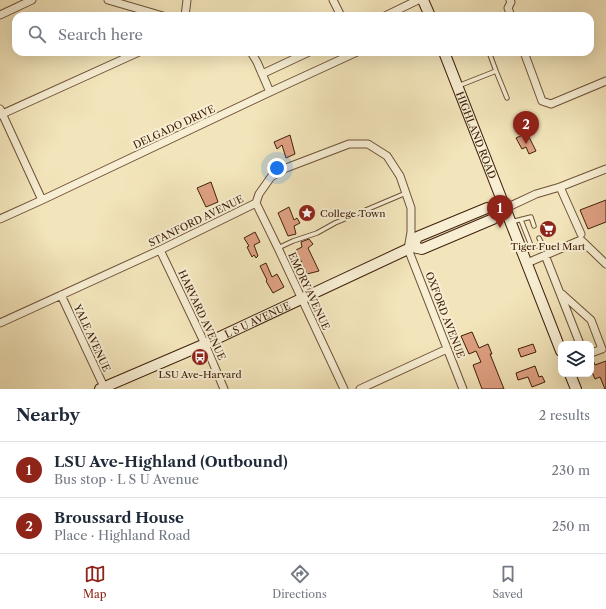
<!DOCTYPE html>
<meta charset="utf-8">
<style>
body{margin:0;font-family:"Libre Caslon Text",serif;background:#f2f2f3;color:#1f2937}
.controls{position:absolute;right:12px;bottom:12px;display:grid;overflow:hidden;border-radius:8px;box-shadow:0 4px 16px #0002}
.controls button{width:36px;height:36px;display:grid;place-items:center;padding:0;border:0;border-bottom:1px solid #e0e1e3;background:#fff;color:#1f2937;font:20px sans-serif}
.you{position:absolute;left:277px;top:168px;width:14px;height:14px;margin:-10px;border:3px solid #fff;border-radius:50%;background:#1a73e8;box-shadow:0 0 0 6px #1a73e833}
.badge{display:grid;place-items:center;width:26px;height:26px;border-radius:50%;background:#8f2418;color:#fff;font-size:13px;font-weight:700}
.pin{position:absolute;translate:-50% -33px;filter:drop-shadow(0 1px 2px #0008)}
.pin::after{content:'';position:absolute;top:21px;width:14px;height:12px;background:inherit;clip-path:polygon(0 0,100% 0,50% 100%)}
.list{margin:0;padding:0;list-style:none}
h2{display:flex;justify-content:space-between;align-items:center;height:52px;margin:0;padding:0 16px;font-size:17px}
h2 small{font-size:13px;font-weight:400;color:#747a83}
.list li{display:grid;grid-template-columns:26px 1fr auto;gap:12px;align-items:center;box-sizing:border-box;height:56px;padding:0 16px;border-top:1px solid #e0e1e3}
.list b{display:block;font-size:15px;white-space:nowrap}
.list p{margin:0;font-size:13px;white-space:nowrap;color:#747a83}
.list em{font-size:13px;font-style:normal;color:#747a83}
.icon{flex:none;width:22px;height:22px;fill:none;stroke:currentColor;stroke-width:2;stroke-linecap:round;stroke-linejoin:round}
.map{position:relative;flex:none;width:606px;height:389px;overflow:hidden}
.search{position:absolute;background:#fff;box-shadow:0 4px 16px #0002;left:12px;right:12px;top:12px;height:44px;display:flex;align-items:center;gap:10px;box-sizing:border-box;padding:0 14px;border-radius:12px;color:#747a83;font-size:15px}
.sheet{height:164px;background:#fff}
nav{display:flex;justify-content:space-around;align-items:center;box-sizing:border-box;height:56px;border-top:1px solid #e0e1e3;background:#fff;font-size:11px;color:#747a83}
nav a{display:grid;justify-items:center;gap:2px}
nav .on{color:#8f2418}
.map>svg:first-child{display:block}
</style>
<div class="map">
<svg width="606" height="389" viewBox="0 0 606 389">
<rect width="100%" height="100%" fill="#f3e5bb"/>
<filter id="stains"><feTurbulence type="fractalNoise" baseFrequency=".005" numOctaves="4"/><feColorMatrix values="0 0 0 0 .2 0 0 0 0 .09 0 0 0 0 .02 0 0 0 .5 -.17"/></filter>
<radialGradient id="worn" r=".72"><stop offset=".6" stop-color="#630" stop-opacity="0"/><stop offset="1" stop-color="#630" stop-opacity=".3"/></radialGradient>
<path fill="#dfa183" stroke="#40200b" d="M527 133 536 151 529 154 526 147 522 149 516 138Z
M290 135 295 154 286 158 282 145 277 149 274 142Z
M211 182 218 202 206 207 197 188Z
M606 200V222L588 229 580 210Z
M289 207 294 220 297 218 300 223 294 226 296 234 288 236 278 213Z
M255 232 260 242 254 245 258 256 256 258 254 255 252 257 247 247 249 246 244 238Z
M309 239 313 244 308 248 319 271 307 274 296 250 302 247 301 242Z
M266 263 272 277 277 274 284 287 273 293 266 281 267 280 260 266Z
M472 332 479 348 488 344 492 354H490L504 389H482L473 365 481 362 476 351 469 354 461 336Z
M533 344 536 352 521 357 518 349Z
M591 358H592L595 365 606 361V389H605L600 377 595 379 591 370Z
M535 366 539 377 542 376 545 382 532 387 528 377 518 380 516 373Z"/>
<g fill="none" stroke-linecap="round" stroke-linejoin="round">
<g stroke="#6d5137" stroke-width="5.5">
<path id="lane" d="M489 52 496 71
M458 86 496 71 507 98
M521 220 532 248
M511 222 531 217 534 226
M278 248 293 241 317 233 335 223 406 193
M524 251 542 244 539 238"/>
</g>
<g stroke="#6d5137" stroke-width="9">
<path id="street" d="M108 0 163 16
M333 0 341 16
M510 0 511 2 508 8 511 16
M0 15 32 0
M185 16 187 0
M385 16 418 0
M251 52 257 62 270 92
M524 52 542 101 551 104 606 81
M262 74 309 52
M0 109 42 200
M0 115 139 52
M256 203 278 248 344 389
M506 208 536 194 560 187
M0 219 42 200 270 92 357 52
M581 234 560 187 606 169
M160 250 205 344 224 389
M545 255 580 344
M527 263 581 240 606 264
M562 294 591 320 602 349 591 353
M61 295 105 389
M0 323 160 250 256 203 259 194 271 177 286 168 349 144H368L387 156 400 176 411 208V232L408 249 463 389
M360 389 447 349"/>
</g>
<g stroke="#40200b" stroke-width="12">
<g id="secondary">
<path d="M423 0 430 16"/>
<path id="s1" d="M444 52 561 351"/>
<path d="M413 247 417 237 487 208H506"/>
<path d="M570 374 576 389"/>
<path id="s2" d="M100 389 205 344 408 249 413 247 422 249 493 219 506 208"/>
</g>
</g>
<use href="#lane" stroke="#f7eed3" stroke-width="3.5"/>
<use href="#street" stroke="#f7eed3" stroke-width="7"/>
<use href="#secondary" stroke="#f7eed3" stroke-width="10"/>
</g>
<defs>
<g id="sight-disc" transform="scale(0.9)"><circle r="9.5" fill="#8f2418" stroke="#f7eed3"/><path d="M0-6L1.8-2.2L6-1.7L2.9 1.2L3.7 5.4L0 3.3L-3.7 5.4L-2.9 1.2L-6-1.7L-1.8-2.2Z" fill="#fff"/></g>
<g id="supermarket-disc" transform="scale(0.9)"><circle r="9.5" fill="#8f2418" stroke="#f7eed3"/><path d="M-6-5.5h2.5l.6 2H6L4.5 2H-2.5L-4.4-4H-6ZM-1.5 3.2a1.3 1.3 0 1 0 .1 0ZM3 3.2a1.3 1.3 0 1 0 .1 0Z" fill="#fff"/></g>
<g id="bus-disc" transform="scale(0.9)"><circle r="9.5" fill="#8f2418" stroke="#f7eed3"/><path d="M-5-6H5V4H4V6H2V4H-2V6H-4V4H-5ZM-3.5-4V0h7V-4ZM-3.5 1.2v1.5H-2V1.2ZM2 1.2v1.5H3.5V1.2Z" fill="#fff"/></g>
</defs>
<g fill-rule="evenodd">
<use href="#sight-disc" x="307" y="213"/>
<use href="#supermarket-disc" x="548" y="229"/>
<use href="#bus-disc" x="200" y="357"/>
</g>
<g text-anchor="middle" dominant-baseline="central" stroke-width="4" stroke-linejoin="round" paint-order="stroke">
<g font-size="10" fill="#40200b" stroke="#f7eed3">
<text transform="translate(174 127) rotate(-25)">DELGADO DRIVE</text>
<text stroke="none"><textPath href="#s1" startOffset="89">HIGHLAND ROAD</textPath></text>
<text transform="translate(196 221) rotate(-26)">STANFORD AVENUE</text>
<text transform="translate(309 291) rotate(65)">EMORY AVENUE</text>
<text transform="translate(202 315) rotate(65)">HARVARD AVENUE</text>
<text transform="translate(445 315) rotate(69)">OXFORD AVENUE</text>
<text stroke="none"><textPath href="#s2" startOffset="172">L S U AVENUE</textPath></text>
<text transform="translate(92 338) rotate(65)">YALE AVENUE</text>
</g>
<g font-size="10" fill="#40200b" stroke="#f7eed3">
<text x="320" y="213" text-anchor="start">College Town</text>
<text x="548" y="246">Tiger Fuel Mart</text>
<text x="200" y="374">LSU Ave-Harvard</text>
</g>
</g>
<rect width="100%" height="100%" filter="url(#stains)"/>
<rect width="100%" height="100%" fill="url(#worn)"/>
</svg>
<div class="controls">
<button><svg class="icon" aria-label="layers" viewBox="0 0 24 24"><path d="M12 4l9 5-9 5-9-5zM3 14l9 5 9-5"/></svg></button>
</div>
<div class="you"></div>
<div class="pin badge" style="left:500px;top:228px">1</div>
<div class="pin badge" style="left:526px;top:144px">2</div>
<div class="search"><svg class="icon" aria-label="search" viewBox="0 0 24 24"><circle cx="10" cy="10" r="6"/><path d="M15 15l6 6"/></svg>Search here</div>
</div>
<section class="sheet">
<h2>Nearby<small>2 results</small></h2>
<ul class="list">
<li><span class="badge">1</span><div><b>LSU Ave-Highland (Outbound)</b><p>Bus stop · L S U Avenue</p></div><em>230 m</em></li>
<li><span class="badge">2</span><div><b>Broussard House</b><p>Place · Highland Road</p></div><em>250 m</em></li>
</ul>
</section>
<nav>
<a class="on"><svg class="icon" aria-label="map" viewBox="0 0 24 24"><path d="M3 6l6-2 6 2 6-2v14l-6 2-6-2-6 2zM9 4v14M15 6v14"/></svg>Map</a>
<a><svg class="icon" aria-label="directions" viewBox="0 0 24 24"><path d="M12 3l9 9-9 9-9-9zM9 14v-3h6M13 9l2 2-2 2"/></svg>Directions</a>
<a><svg class="icon" aria-label="saved" viewBox="0 0 24 24"><path d="M7 4h10v16l-5-4-5 4z"/></svg>Saved</a>
</nav>
